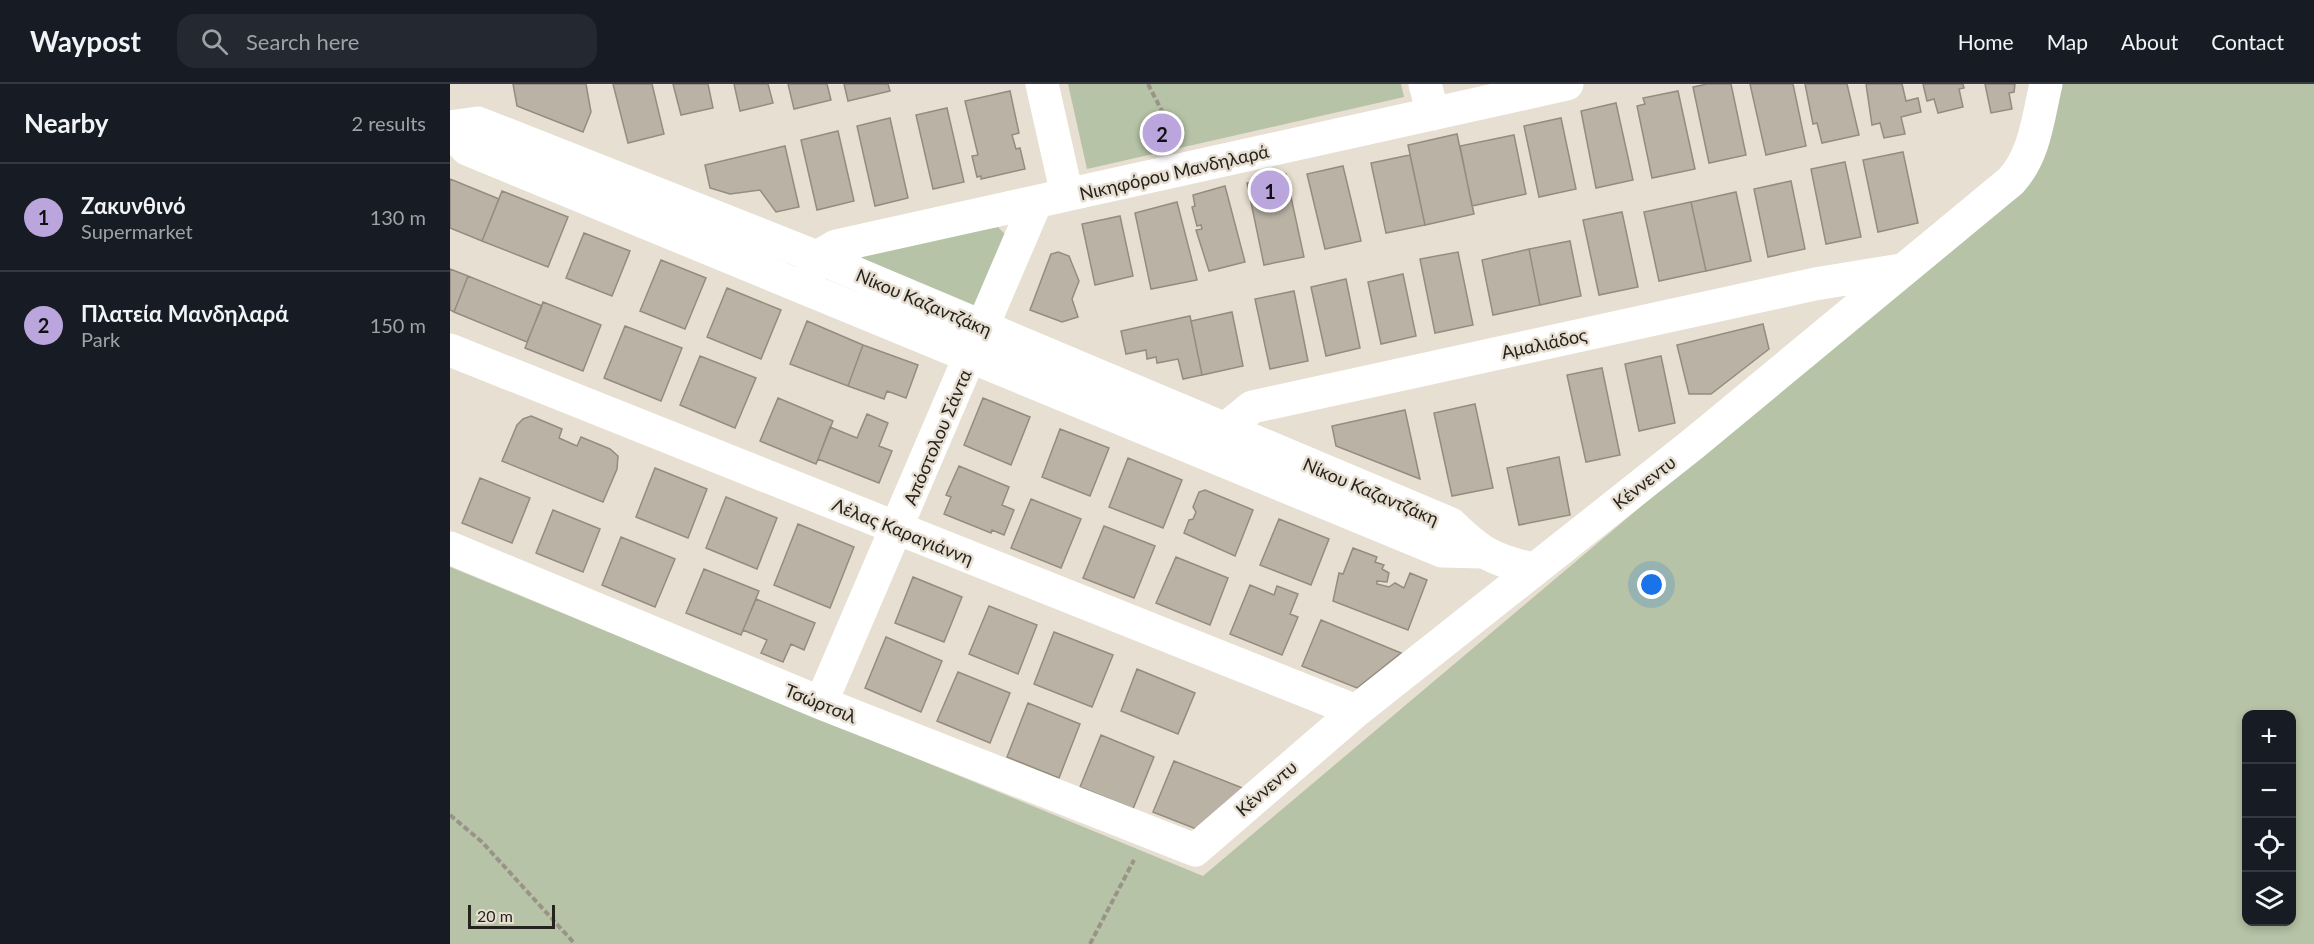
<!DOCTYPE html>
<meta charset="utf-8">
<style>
body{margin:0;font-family:Lato,sans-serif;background:#242831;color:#f1f3f6}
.controls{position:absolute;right:18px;bottom:18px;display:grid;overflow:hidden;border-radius:12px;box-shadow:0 3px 9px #0003}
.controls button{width:54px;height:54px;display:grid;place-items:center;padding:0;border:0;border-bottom:2px solid #363941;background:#171b24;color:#f1f3f6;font:30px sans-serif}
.scale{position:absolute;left:18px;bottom:15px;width:87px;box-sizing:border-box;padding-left:6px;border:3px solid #26231e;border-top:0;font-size:16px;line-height:21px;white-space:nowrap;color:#26231e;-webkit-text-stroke:4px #e7dfd1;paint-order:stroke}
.you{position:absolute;left:1202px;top:501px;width:21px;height:21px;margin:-15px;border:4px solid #fff;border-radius:50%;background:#1a73e8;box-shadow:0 0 0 9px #1a73e833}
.badge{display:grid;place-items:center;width:39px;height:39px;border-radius:50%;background:#baa6dd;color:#111;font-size:20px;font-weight:700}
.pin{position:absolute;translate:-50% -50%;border:3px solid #fff;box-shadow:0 2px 6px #0006}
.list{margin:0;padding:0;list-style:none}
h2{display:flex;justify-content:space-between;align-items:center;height:78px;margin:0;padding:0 24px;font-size:26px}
h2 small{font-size:20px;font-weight:400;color:#9ea1a6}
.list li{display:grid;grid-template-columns:39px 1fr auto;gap:18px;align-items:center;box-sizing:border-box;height:108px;padding:0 24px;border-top:2px solid #363941}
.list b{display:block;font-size:22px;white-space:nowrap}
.list p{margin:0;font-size:20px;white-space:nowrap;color:#9ea1a6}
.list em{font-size:20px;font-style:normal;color:#9ea1a6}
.icon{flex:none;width:33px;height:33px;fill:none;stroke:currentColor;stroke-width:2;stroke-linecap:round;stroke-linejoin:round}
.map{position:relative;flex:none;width:1864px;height:860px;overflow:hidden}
header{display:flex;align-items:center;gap:36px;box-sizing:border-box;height:84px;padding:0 30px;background:#171b24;border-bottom:2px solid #363941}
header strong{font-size:28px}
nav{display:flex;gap:33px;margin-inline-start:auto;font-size:21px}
.search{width:420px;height:54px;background:#242831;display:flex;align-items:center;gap:15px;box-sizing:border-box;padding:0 21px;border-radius:18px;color:#9ea1a6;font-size:22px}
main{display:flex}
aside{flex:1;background:#171b24}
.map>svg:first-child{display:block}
</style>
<header>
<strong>Waypost</strong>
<div class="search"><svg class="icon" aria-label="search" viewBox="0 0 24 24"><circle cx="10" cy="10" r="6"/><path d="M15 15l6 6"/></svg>Search here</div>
<nav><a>Home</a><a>Map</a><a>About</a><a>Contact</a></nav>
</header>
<main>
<aside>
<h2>Nearby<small>2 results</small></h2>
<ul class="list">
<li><span class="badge">1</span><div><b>Ζακυνθινό</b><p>Supermarket</p></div><em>130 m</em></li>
<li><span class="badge">2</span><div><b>Πλατεία Μανδηλαρά</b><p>Park</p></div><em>150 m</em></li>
</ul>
</aside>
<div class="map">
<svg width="1864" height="860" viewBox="0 0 1864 860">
<rect width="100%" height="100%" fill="#e7dfd1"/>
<path fill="#b6c3a6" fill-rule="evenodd" d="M618 0H951L954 13 637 85Z
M1607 0H1864V860H0V483L753 792 1584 91ZM1796 630H1842V838H1796Z
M548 143 559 154 529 220 521 226 410 184 413 169Z"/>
<path fill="#bab2a5" stroke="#948c7f" stroke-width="1.5" d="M63 0H136L141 28 133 48 67 22Z
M163 0H202L214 50 178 59Z
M223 0H258L263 24 231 31Z
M284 0H318L323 19 290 27Z
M338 0H377L381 16 344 25Z
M394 0H438L440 7 398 17Z
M1257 0H1281L1296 71 1259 79 1243 3Z
M1300 0H1343L1356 62 1316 71Z
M1355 0H1397L1409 51 1372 59 1367 39 1363 40Z
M1416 0H1452L1456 17 1468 14 1471 28 1451 33 1455 50 1434 54 1430 39 1422 41Z
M1473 0H1513L1514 4 1509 5 1513 23 1488 29 1484 15 1477 17Z
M1535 0H1565L1564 8 1559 9 1562 25 1541 29Z
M560 7 569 49 562 51 566 65 570 64 575 85 531 95V92L527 93 522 72 528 71 515 17Z
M1228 7 1245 85 1202 94 1187 22 1195 20 1193 14Z
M1166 19 1183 96 1146 104 1131 27Z
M497 24 514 98 483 105 466 31Z
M440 34 458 114 425 122 407 42Z
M1111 34 1126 105 1089 113 1074 42Z
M388 47 404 117 367 126 351 56Z
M1007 50 1024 130 975 141 958 61Z
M1064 51 1076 110 1022 122 1010 62Z
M335 62 349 123 326 128 310 106 280 110 260 104 255 81Z
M1453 68 1468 139 1428 148 1413 76Z
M960 71 975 141 936 149 921 79Z
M1395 78 1411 153 1376 160 1361 85Z
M893 82 911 157 875 165 857 90Z
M836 90 854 173 814 181 797 99Z
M0 95 49 115 32 157 0 144Z
M1341 97 1355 165 1318 173 1304 105Z
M775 102 795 178 759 187 746 146 752 145 751 141 747 142 742 123 745 122 743 111Z
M52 107 118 133 98 183 32 157Z
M1286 108 1301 177 1256 187 1241 118Z
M727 118 747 196 701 205 685 129Z
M1241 118 1256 187 1209 197 1194 128Z
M1172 128 1188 203 1149 211 1133 136Z
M670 132 683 192 645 201 632 140Z
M134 149 180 167 162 212 116 194Z
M1120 157 1131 212 1090 221 1079 165Z
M1079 165 1090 221 1043 231 1032 176Z
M608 168 619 172 629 197 622 215 628 233 612 238 580 226 601 170Z
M1008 168 1023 241 985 249 970 175Z
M211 176 256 194 235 245 190 227Z
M0 185 18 192 4 228 0 226Z
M953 190 966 252 931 260 918 198Z
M18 192 92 222 77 258 4 228Z
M896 195 910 264 876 272 861 203Z
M277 204 331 226 311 275 257 253Z
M844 207 858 277 820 285 805 215Z
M93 218 151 241 133 287 75 264Z
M782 228 793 282 752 291 741 237Z
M740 232 752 291 733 295 728 275 707 279 706 273 697 275 696 266 676 270 671 247Z
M357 237 413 261 398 302 340 280Z
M1313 240 1319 265 1261 310H1239L1227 261Z
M175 242 232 264 211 317 154 294Z
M413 261 468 281 456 314 437 307 434 315 398 302Z
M250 272 306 294 285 344 230 321Z
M1211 272 1225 339 1189 347 1175 280Z
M1152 284 1170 371 1136 378 1117 291Z
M328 314 383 337 366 380 310 357Z
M533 314 580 333 561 381 514 361Z
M1025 320 1043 404 1002 412 984 329Z
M955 326 970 395 886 362 882 342Z
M417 330 438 339 429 362 442 367 429 399 368 375 380 343 407 354Z
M81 332 112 345 109 354 127 362 131 353 160 365 168 372 167 385 153 418 52 377 67 341 73 335Z
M610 345 659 364 640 412 592 393Z
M1109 373 1120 431 1069 441 1057 384Z
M678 374 732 396 713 444 659 423Z
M509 382 559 403 552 421 564 426 554 451 542 446 541 449 494 430 501 413 496 411Z
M205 384 257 405 238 454 186 433Z
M30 394 80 414 62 459 12 439Z
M755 406 803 426 785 472 734 449 739 436 743 435 746 428 743 423 749 408Z
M276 413 327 434 307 485 256 464Z
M581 415 631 435 611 484 561 464Z
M103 426 150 445 133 488 86 469Z
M829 435 879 455 861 501 810 481Z
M348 440 404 463 380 524 324 501Z
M654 442 705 462 684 514 633 494Z
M171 453 225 475 205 523 152 501Z
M903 464 927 473 925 478 934 481 932 485 939 489 937 498 927 497V500L939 503 945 499 954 504 960 489 977 496 958 546 883 517 889 489 893 490Z
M726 473 778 494 760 541 706 519Z
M254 485 309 507 291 551 236 529Z
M463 493 512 513 494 558 445 539Z
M800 501 824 511 827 502 848 510 840 530 848 533 832 571 780 550Z
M306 515 365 539 354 566 341 560 333 578 311 569 317 556 293 546Z
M539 522 587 541 568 590 519 570Z
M871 536 951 569 907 604 852 582Z
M604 548 663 571 642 623 584 600Z
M436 553 492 577 471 628 415 604Z
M687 585 745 609 728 650 671 627Z
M508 588 560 609 540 659 487 637Z
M578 619 630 640 609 694 557 673Z
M651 651 704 673 683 725 630 703Z
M724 677 795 705 746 745 703 728Z"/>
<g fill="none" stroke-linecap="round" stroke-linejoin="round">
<path stroke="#999388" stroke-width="4" stroke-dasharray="6 3" stroke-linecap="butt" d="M698 0 713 29 720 58
M0 731 32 758 125 860
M640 860 684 776"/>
<path stroke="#fff" stroke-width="33" d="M592 0 617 111
M975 0 983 30
M0 43 28 39 367 173 1001 440C1031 469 1041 475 1082 485
M0 47 17 65 992 467 1031 468
M362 185 367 173 386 162 1117 0
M0 266 906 627
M767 361 775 345 802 323 1365 200 1451 186
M0 464 371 619 745 766 906 627 1243 360 1561 97C1585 71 1588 34 1596 0
M371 619 586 118"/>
</g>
<g text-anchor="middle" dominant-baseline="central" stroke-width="5" stroke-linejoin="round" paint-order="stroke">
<g font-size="18" fill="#26231e" stroke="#e7dfd1">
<text transform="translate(724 88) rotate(-13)">Νικηφόρου Μανδηλαρά</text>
<text transform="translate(474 218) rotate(23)">Νίκου Καζαντζάκη</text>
<text transform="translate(1094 259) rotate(-12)">Αμαλιάδος</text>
<text transform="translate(487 353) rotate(-67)">Απόστολου Σάντα</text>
<text transform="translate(1194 398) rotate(-38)">Κέννεντυ</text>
<text transform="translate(921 407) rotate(23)">Νίκου Καζαντζάκη</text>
<text transform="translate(453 447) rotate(22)">Λέλας Καραγιάννη</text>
<text transform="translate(371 619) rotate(22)">Τσώρτσιλ</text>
<text transform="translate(816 704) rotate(-41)">Κέννεντυ</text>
</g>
</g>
</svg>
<div class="controls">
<button>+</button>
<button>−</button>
<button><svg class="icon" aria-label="locate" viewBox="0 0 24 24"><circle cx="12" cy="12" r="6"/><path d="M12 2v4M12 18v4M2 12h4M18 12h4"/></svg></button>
<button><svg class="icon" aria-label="layers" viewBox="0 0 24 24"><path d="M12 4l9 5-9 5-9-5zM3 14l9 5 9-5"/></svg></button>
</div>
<div class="scale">20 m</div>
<div class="you"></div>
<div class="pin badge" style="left:820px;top:106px">1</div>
<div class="pin badge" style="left:712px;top:49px">2</div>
</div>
</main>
